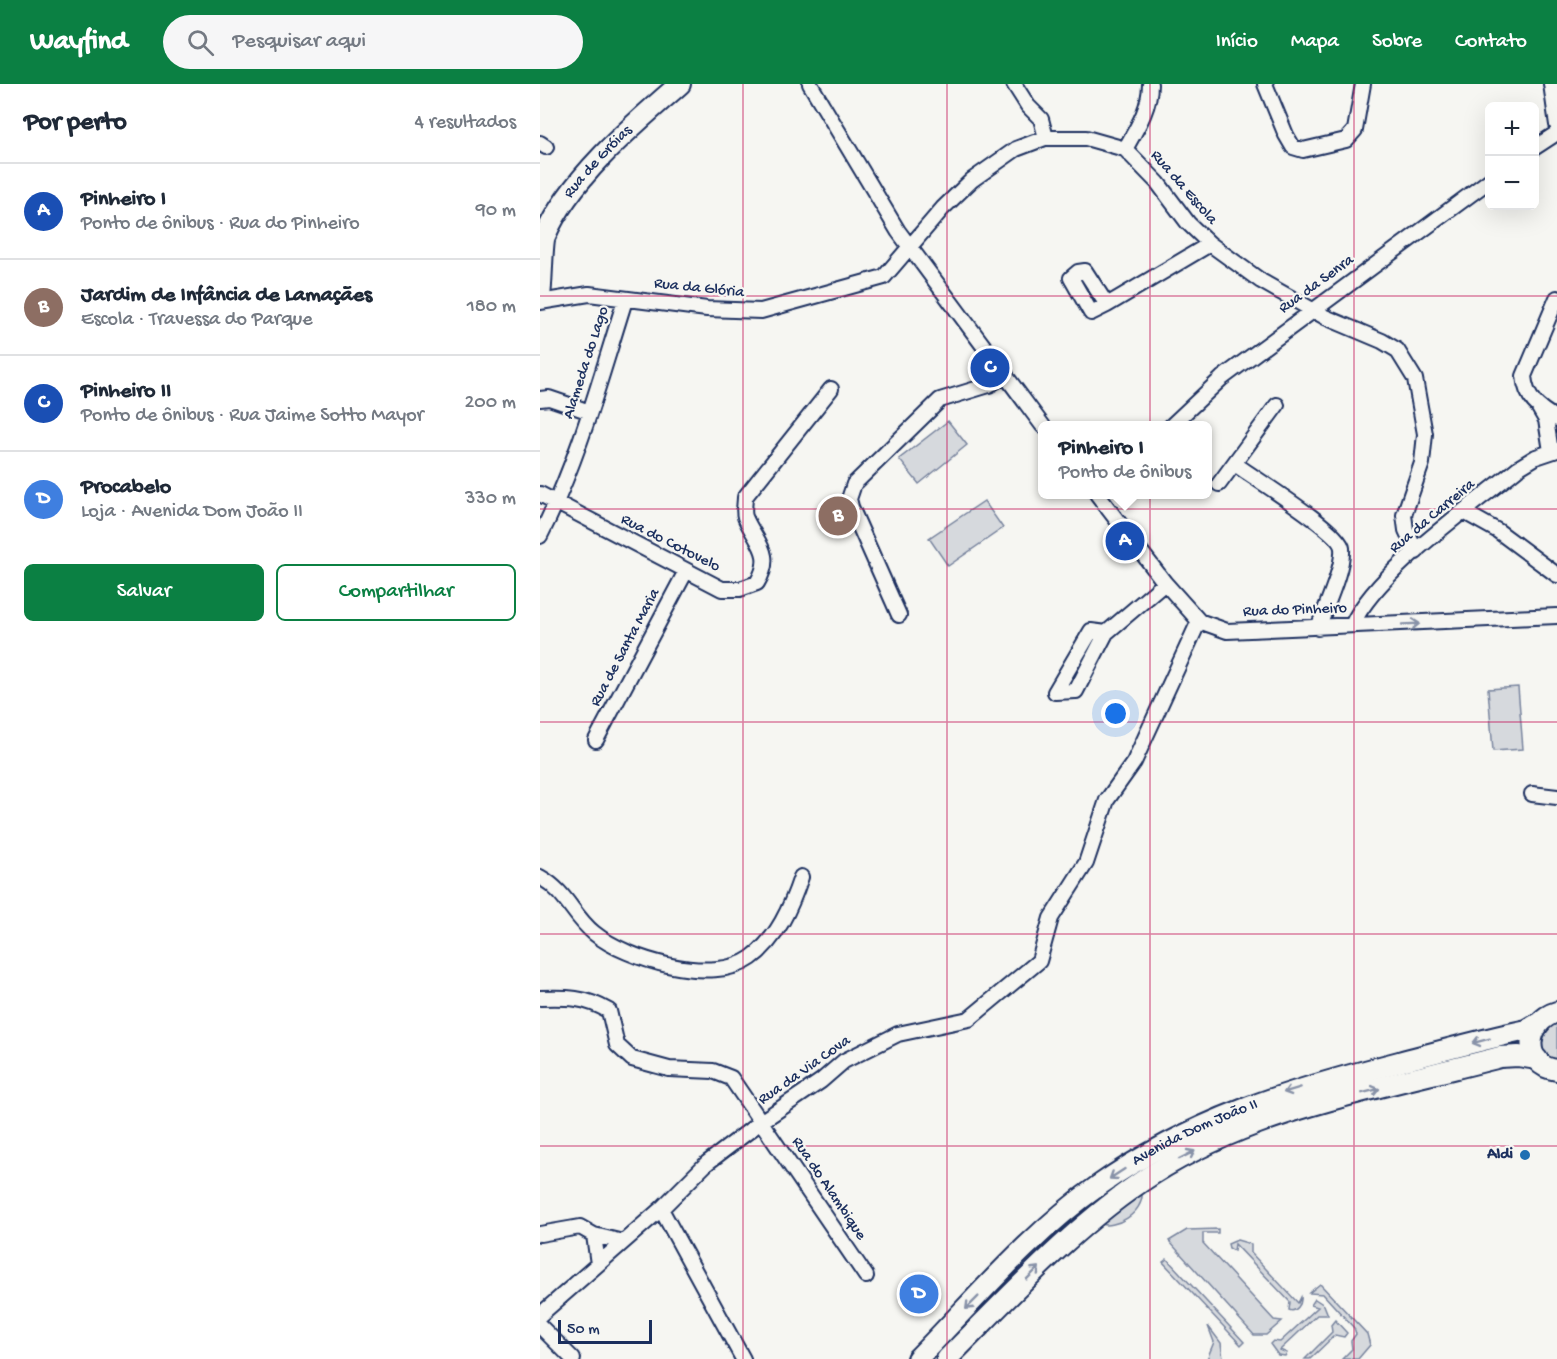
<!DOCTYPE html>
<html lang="pt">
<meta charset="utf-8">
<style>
body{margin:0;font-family:"Gochi Hand",sans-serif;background:#f6f6f7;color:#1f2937}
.controls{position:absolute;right:18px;top:18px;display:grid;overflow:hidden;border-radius:9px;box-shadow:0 6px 24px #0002}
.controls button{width:54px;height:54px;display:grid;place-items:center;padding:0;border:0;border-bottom:2px solid #e0e1e3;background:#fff;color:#1f2937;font:30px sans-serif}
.scale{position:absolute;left:18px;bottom:15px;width:94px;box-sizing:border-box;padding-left:6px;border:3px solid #1b2f5e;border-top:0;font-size:16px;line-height:21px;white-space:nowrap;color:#1b2f5e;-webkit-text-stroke:4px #f6f6f2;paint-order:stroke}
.you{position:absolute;left:576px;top:630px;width:21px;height:21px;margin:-15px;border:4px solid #fff;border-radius:50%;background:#1a73e8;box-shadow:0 0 0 9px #1a73e833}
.badge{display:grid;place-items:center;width:39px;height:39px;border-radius:50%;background:#0b8043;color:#fff;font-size:20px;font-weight:700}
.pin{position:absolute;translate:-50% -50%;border:3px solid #fff;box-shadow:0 2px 6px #0006}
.popup{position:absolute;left:498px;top:337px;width:174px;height:78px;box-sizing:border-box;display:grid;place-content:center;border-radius:9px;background:#fff;filter:drop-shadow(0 2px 4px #0005);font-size:20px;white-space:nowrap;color:#747a83}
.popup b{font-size:22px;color:#1f2937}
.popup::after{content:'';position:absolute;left:50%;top:100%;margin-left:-12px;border:12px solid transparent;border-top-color:#fff}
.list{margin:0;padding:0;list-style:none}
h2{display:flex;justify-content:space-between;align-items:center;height:78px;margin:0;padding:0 24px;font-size:26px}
h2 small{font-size:20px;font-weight:400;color:#747a83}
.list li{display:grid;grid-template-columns:39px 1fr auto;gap:18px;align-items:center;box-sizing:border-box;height:96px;padding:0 24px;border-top:2px solid #e0e1e3}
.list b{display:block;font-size:22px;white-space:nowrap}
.list p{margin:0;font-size:20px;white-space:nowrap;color:#747a83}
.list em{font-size:20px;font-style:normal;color:#747a83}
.actions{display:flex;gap:12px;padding:18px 24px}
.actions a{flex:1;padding:14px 0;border:2px solid #0b8043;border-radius:9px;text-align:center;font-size:21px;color:#0b8043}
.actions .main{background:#0b8043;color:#fff}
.icon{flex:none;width:33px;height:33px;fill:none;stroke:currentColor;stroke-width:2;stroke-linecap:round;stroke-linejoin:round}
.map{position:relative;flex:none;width:1017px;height:1275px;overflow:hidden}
header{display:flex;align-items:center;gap:36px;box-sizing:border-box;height:84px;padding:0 30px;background:#0b8043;color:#fff}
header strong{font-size:28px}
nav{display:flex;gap:33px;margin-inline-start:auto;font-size:21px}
.search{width:420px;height:54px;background:#f6f6f7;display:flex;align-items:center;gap:15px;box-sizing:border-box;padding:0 21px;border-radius:33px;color:#747a83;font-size:22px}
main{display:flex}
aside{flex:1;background:#fff}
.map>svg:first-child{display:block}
</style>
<header>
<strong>Wayfind</strong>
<div class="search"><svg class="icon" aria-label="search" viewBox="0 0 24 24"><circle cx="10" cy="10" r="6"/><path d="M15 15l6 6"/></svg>Pesquisar aqui</div>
<nav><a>Início</a><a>Mapa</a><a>Sobre</a><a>Contato</a></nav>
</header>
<main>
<aside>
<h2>Por perto<small>4 resultados</small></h2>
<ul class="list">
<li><span class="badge" style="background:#1a4fb4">A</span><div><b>Pinheiro I</b><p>Ponto de ônibus · Rua do Pinheiro</p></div><em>90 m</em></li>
<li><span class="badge" style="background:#8d6e63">B</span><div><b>Jardim de Infância de Lamaçães</b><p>Escola · Travessa do Parque</p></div><em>180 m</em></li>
<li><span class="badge" style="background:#1a4fb4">C</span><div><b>Pinheiro II</b><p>Ponto de ônibus · Rua Jaime Sotto Mayor</p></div><em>200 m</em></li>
<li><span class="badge" style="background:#3f7fe0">D</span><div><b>Procabelo</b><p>Loja · Avenida Dom João II</p></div><em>330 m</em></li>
</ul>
<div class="actions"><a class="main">Salvar</a><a>Compartilhar</a></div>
</aside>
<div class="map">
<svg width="1017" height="1275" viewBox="0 0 1017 1275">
<rect width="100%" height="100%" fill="#f6f6f2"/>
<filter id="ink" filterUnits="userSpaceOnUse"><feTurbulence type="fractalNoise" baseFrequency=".0167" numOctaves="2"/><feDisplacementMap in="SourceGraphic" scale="12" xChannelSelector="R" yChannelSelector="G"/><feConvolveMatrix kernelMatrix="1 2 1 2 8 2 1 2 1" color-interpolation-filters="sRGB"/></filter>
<g filter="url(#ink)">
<path fill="#d6d9dd" stroke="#78849e" stroke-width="1.5" d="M408 337 427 361 379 400 359 375Z
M444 417 463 444 408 482 389 454Z
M978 603 983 665 953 667 948 605Z
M1017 935V978L1009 975 1000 966 1001 947Z
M960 958 962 967 637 1069 400 1275H387L506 1154 563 1107 693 1033Z
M602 1109C604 1128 575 1147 558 1139Z
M678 1145V1149H663V1159L734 1236 742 1237 726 1251H714L629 1157 647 1146Z
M697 1156 711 1160V1169L758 1219 761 1213C762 1220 756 1229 749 1226L750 1218 695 1160 694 1167 689 1164 688 1160Z
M627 1175 704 1258 701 1261 623 1178Z
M780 1200 827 1250 830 1261 818 1275H802L812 1265 811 1257 816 1250 814 1244 783 1210 769 1209Z
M775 1215 784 1221 788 1231H777L740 1266 747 1269 745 1272 738 1271 730 1260 733 1257 740 1258 778 1223 771 1221Z
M795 1236 807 1249 804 1253 795 1251 770 1275H765L792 1248 791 1241Z
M668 1242 681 1259 683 1275H667L674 1258Z"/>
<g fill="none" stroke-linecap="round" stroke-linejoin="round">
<g stroke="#1b2f5e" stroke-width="18">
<path id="street" d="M270 0 358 147 503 342
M474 0 488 22 501 35 506 54
M725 0 746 51 753 63 763 66 806 56 815 46 823 0
M1011 0 1017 41
M0 59 6 63
M994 64 1017 49
M585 65C597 44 610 24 610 0
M1017 214 984 292C986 315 998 324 1017 335
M0 218 49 210 167 225 221 227 344 193 403 124 432 96 476 65 505 54H546L585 65 618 99 648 139 670 160 721 197 785 233 842 257 857 266 875 295 885 350 882 379 864 431 866 446 876 468
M567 221 551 229 531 194 538 188 545 187 567 221 670 160
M0 315 9 314 50 328
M999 324 1006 336 1011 367
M631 342 682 294 950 96
M695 380C714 394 800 447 802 464 804 484 785 524 778 544
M679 400 737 321
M0 410 182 505H200L217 499C235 469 216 459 205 433 203 427 205 419 205 413L291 305
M557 410 625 499 659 537 687 547 1017 532
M924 428 958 447 1017 491
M0 452C38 378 60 295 85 216
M359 531 311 423 309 415 314 400 400 316 449 301 466 291
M812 541C838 486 930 424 978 384L996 373 1017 366
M566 549 551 547 515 608 536 607 566 549 625 499
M56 656 146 487
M992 710 1017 713
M0 793C27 808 32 831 54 849 87 876 173 901 211 874 237 855 251 823 261 793
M0 914C27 913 45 913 69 927L77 961 92 975 129 985 173 987 191 994 326 1192
M121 1125 203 1275
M0 1150 40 1143 54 1151 83 1158
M54 1151 58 1180
M0 1231 121 1125 167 1079 222 1037 281 997 304 977 358 950 429 935 499 877 511 834 546 779 567 716 594 678 659 537
M0 1242 33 1275"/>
</g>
<g stroke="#1b2f5e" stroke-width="24">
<g id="secondary">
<path id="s1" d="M0 212C2 199 2 159 5 152 29 95 94 40 140 0"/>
<path d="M1017 928C985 937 981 982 1017 986"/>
<path id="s2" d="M377 1275C435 1216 490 1150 558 1102 653 1035 747 1007 859 978 901 967 944 955 987 946L997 940"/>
<path d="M407 1275C472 1210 535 1140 613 1090 717 1024 843 1004 960 973L978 972 997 975"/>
</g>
</g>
<use href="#street" stroke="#f6f6f2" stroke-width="14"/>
<use href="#secondary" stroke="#f6f6f2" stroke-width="20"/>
</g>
<defs><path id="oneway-shaft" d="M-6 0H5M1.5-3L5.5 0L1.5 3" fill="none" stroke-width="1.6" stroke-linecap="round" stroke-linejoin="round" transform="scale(1.5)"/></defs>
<g stroke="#8892a8">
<use href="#oneway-shaft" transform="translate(871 540) rotate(-3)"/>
<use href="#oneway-shaft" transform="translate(941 957) rotate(165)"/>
<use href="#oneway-shaft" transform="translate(752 1006) rotate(163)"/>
<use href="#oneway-shaft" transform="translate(831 1007) rotate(-14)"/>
<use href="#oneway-shaft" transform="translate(647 1071) rotate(-27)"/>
<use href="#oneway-shaft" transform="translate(577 1090) rotate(147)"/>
<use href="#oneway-shaft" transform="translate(493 1189) rotate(-45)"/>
<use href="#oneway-shaft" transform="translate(432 1219) rotate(135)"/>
</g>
</g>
<path fill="none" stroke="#c2185b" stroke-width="1.5" stroke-opacity="0.55" d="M203 0V1275M407 0V1275M610 0V1275M814 0V1275M0 212H1017M0 425H1017M0 638H1017M0 850H1017M0 1062H1017"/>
<circle fill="#1f6fb2" stroke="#f6f6f2" stroke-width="2" cx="985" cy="1071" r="6"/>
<g text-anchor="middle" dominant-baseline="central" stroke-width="4.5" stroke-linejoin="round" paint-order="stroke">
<g font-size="16" fill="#1b2f5e" stroke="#f6f6f2">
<text stroke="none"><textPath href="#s1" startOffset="152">Rua de Gróias</textPath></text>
<text transform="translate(643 104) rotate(49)">Rua da Escola</text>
<text transform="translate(777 201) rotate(-36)">Rua da Senra</text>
<text transform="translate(159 205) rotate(6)">Rua da Glória</text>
<text transform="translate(47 279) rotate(-72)">Alameda do Lago</text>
<text transform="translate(893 433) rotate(-40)">Rua da Carreira</text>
<text transform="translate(130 460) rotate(27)">Rua do Cotovelo</text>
<text transform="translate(755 527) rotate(-2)">Rua do Pinheiro</text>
<text transform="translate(86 564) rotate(-62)">Rua de Santa Maria</text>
<text transform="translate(265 987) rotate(-35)">Rua da Via Cova</text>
<text stroke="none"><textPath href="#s2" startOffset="362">Avenida Dom João II</textPath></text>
<text transform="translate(288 1105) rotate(56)">Rua do Alambique</text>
</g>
<g font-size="16" font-weight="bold" fill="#1b2f5e" stroke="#f6f6f2" text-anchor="end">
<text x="973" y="1071">Aldi</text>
</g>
</g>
</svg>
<div class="controls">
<button>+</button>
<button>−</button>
</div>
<div class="scale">50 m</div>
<div class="you"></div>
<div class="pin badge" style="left:585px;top:457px;background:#1a4fb4">A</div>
<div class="popup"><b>Pinheiro I</b>Ponto de ônibus</div>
<div class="pin badge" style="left:298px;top:432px;background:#8d6e63">B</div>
<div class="pin badge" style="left:450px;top:284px;background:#1a4fb4">C</div>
<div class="pin badge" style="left:379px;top:1210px;background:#3f7fe0">D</div>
</div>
</main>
